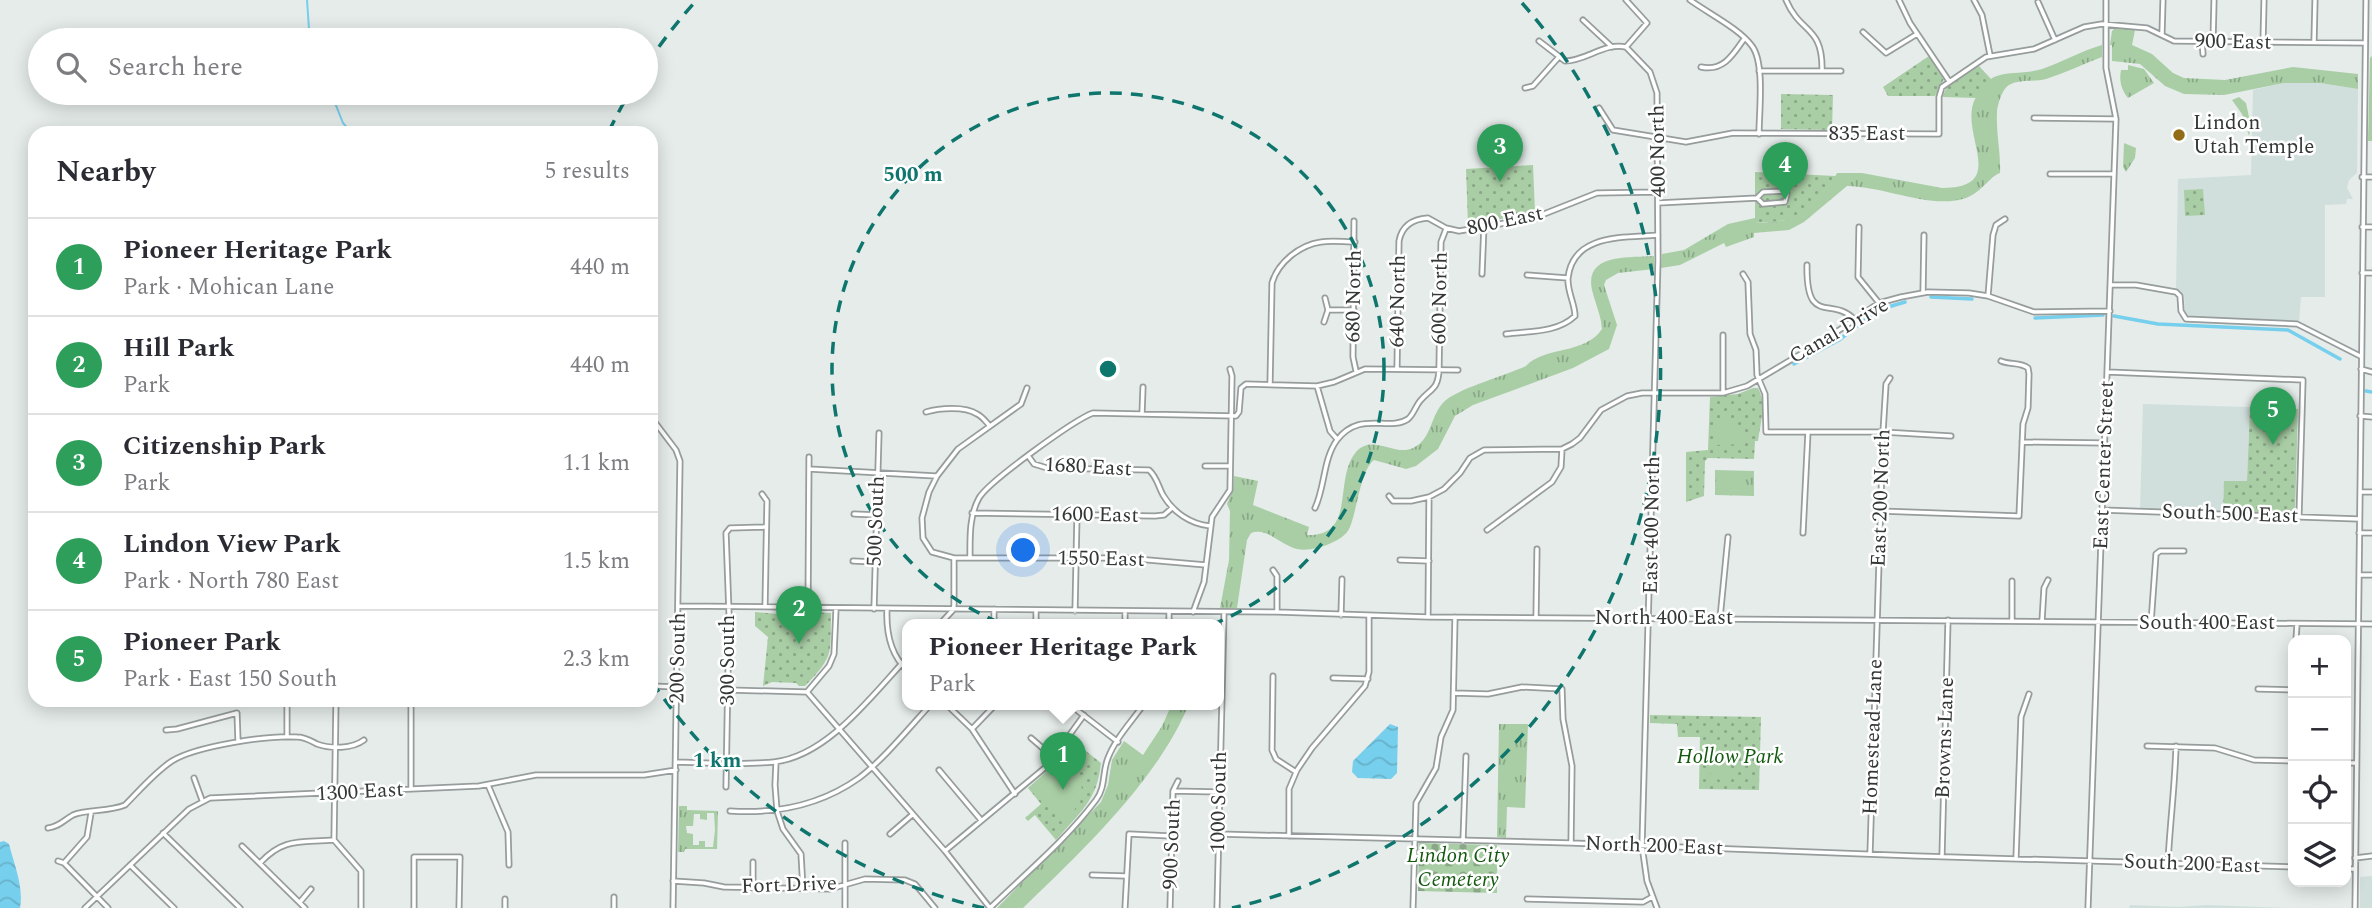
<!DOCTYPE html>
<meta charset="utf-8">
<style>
body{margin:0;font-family:Spectral,serif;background:#f2f2f3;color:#2b2b33}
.controls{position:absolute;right:21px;bottom:21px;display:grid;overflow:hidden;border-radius:14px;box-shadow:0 4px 18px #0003}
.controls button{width:63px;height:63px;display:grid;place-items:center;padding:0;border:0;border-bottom:2px solid #e1e1e2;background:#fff;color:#2b2b33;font:35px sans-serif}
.you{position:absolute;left:1024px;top:551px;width:24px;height:24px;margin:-18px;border:5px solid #fff;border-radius:50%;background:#1a73e8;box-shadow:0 0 0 10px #1a73e833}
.badge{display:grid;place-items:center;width:46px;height:46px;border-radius:50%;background:#926d15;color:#fff;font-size:23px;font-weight:700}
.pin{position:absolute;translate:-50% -58px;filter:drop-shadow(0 2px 4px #0008)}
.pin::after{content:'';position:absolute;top:37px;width:24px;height:21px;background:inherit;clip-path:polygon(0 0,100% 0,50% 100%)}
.popup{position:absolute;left:902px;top:619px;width:322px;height:91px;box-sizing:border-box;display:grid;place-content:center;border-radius:14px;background:#fff;filter:drop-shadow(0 2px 5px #0005);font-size:23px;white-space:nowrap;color:#7c7c81}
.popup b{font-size:26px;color:#2b2b33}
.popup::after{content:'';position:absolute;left:50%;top:100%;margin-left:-14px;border:14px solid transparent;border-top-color:#fff}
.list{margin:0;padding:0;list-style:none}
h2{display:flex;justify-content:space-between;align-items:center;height:91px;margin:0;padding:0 28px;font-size:30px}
h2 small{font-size:23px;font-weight:400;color:#7c7c81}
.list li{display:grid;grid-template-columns:46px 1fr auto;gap:21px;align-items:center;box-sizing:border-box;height:98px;padding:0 28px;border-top:2px solid #e1e1e2}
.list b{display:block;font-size:26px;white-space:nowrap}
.list p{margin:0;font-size:23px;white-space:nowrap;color:#7c7c81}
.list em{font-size:23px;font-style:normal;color:#7c7c81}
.icon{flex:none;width:38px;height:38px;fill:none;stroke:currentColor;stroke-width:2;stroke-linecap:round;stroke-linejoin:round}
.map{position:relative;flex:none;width:2372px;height:908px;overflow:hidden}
.search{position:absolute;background:#fff;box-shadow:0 4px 18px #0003;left:28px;top:28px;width:630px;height:77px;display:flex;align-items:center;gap:18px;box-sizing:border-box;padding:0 24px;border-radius:38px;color:#7c7c81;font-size:26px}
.panel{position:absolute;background:#fff;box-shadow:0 4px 18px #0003;left:28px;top:126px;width:630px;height:581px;border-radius:21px}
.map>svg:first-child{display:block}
</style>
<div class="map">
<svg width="2372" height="908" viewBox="0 0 2372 908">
<defs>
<pattern id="grass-tufts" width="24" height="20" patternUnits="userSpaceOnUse" patternTransform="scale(1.75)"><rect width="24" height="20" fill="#a9cea5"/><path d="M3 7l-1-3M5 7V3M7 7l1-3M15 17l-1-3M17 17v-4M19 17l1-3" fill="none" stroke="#8aa887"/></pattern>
<pattern id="cemetery-stones" width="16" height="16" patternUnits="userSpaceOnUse" patternTransform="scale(1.75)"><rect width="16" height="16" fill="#a9cea5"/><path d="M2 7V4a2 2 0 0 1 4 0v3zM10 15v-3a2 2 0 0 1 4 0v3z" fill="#8aa887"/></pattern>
<pattern id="park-dots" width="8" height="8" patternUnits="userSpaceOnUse" patternTransform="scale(1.75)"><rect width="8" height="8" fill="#a9cea5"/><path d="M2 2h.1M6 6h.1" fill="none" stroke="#8aa887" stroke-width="1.8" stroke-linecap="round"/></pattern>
<pattern id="water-waves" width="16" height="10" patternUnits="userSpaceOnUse" patternTransform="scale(1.75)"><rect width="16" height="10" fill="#76cfec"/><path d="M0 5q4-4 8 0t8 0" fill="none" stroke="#67b2cb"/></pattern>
</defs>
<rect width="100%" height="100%" fill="#e5ecea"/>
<path fill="#d0dfdc" d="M2284 83H2320L2358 89 2357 173 2349 180 2347 188 2353 199H2347L2346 204 2325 205V297H2301L2299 322 2185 316 2184 295 2176 288 2178 179 2251 175 2253 90Z
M2143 404 2250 407 2247 481H2224L2223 511H2140Z
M2372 876V908H2360V877Z
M2130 905 2179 907 2206 905 2286 908H2129Z"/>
<path fill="url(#grass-tufts)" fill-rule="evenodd" d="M2125 28 2135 30 2132 45 2152 54 2173 73 2184 78 2225 80 2293 67 2358 74V89L2320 83H2284L2224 95 2184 94 2165 86 2140 64 2112 61V45H2110L2112 31 2115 28Z
M2102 45V57C2083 64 2065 73 2046 79 2035 82 2019 79 2009 85 2002 89 1997 106 1997 113 1996 134 2001 153 2000 173 1990 176 1982 192 1966 198 1932 210 1883 186 1847 186L1804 222 1789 230 1754 233V237L1726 247 1724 243 1680 265 1661 268 1662 254 1684 250 1728 224 1755 218 1756 223C1766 222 1779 222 1789 219 1804 214 1830 187 1837 173H1862L1942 188C2012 188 1956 132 1976 97 1979 90 1986 81 1994 77 2008 71 2026 74 2042 69 2062 62 2081 51 2102 45Z
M2372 56V141H2368L2370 58Z
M2128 65 2144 69 2154 83 2128 98C2121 89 2119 81 2121 70H2128Z
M2239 97 2246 103C2248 113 2252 126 2249 136L2242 114 2232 100Z
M2124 143 2136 148 2135 158 2126 172 2123 167Z
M1654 256V269L1618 273 1606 280 1604 285 1617 325 1609 349 1573 368 1473 405 1455 416 1438 449 1416 466 1406 469 1374 460C1361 469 1357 510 1350 527 1346 536 1338 540 1329 544 1319 548 1307 551 1297 549 1281 545 1267 527 1251 533L1247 540 1237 608H1220L1229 560 1230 511 1227 504 1233 489 1234 476 1258 481 1253 505 1309 527 1307 535C1357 537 1333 479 1356 452 1372 433 1395 457 1413 448 1433 439 1430 413 1446 400 1463 387 1504 376 1526 366 1544 346 1585 355 1602 329 1601 315 1595 303 1592 290 1584 253 1629 258 1654 256Z
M1715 470 1754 471V496L1715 495Z
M1172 704H1189C1157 781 1082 851 1023 908H997L1101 802 1108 785 1112 760 1124 741 1143 755 1162 726Z
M1499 724H1528L1525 808 1507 807 1506 838 1497 837Z
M679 806H687V810L718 811 717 849H685L684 852H678ZM707 813H714L715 830 713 847H705V841H699V845H693V834L687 833 686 826H693L694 814H700V819L707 820Z"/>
<path fill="url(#cemetery-stones)" d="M1419 843 1497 845V893L1418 891Z"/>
<path fill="url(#park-dots)" d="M1929 56 1944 79 1935 96H1888L1883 87Z
M1979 66 1991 79 1977 98 1943 97C1947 79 1964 74 1979 66Z
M1781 94 1833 95 1832 130 1781 129Z
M1533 165 1535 213 1468 225 1466 169Z
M1755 172 1836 176C1828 189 1805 214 1790 219 1779 222 1766 222 1755 223Z
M2203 189 2205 215 2185 216 2184 190Z
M1753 388H1758C1767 403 1760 425 1758 441H1755L1754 459 1708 458 1705 461 1704 496 1686 502V452L1708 450 1710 397 1738 394Z
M2250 407 2298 409 2295 513 2223 511 2224 481H2247Z
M794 611 831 613C830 654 835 655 805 686H799L796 683 772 682 763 686 768 637 755 626V612L789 615Z
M1650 715 1761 717 1759 790 1699 789 1700 737H1678L1677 724 1650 723Z
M1072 740 1101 763C1097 801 1080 812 1056 840L1035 815 1028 821 1025 818 1041 804 1028 788 1048 770Z"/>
<path fill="#a9cea5" d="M1716 418C1732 419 1742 429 1743 444L1715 445Z
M1067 758C1089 782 1085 801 1063 824L1036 791V787Z
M1711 759 1731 760 1730 780 1710 779Z"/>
<path fill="url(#water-waves)" d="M1390 724 1398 727 1397 773 1391 779 1358 778 1352 772 1353 761Z
M4 841 9 844C14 864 24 887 20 908H0V842Z"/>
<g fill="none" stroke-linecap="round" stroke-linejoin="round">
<path stroke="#76cfec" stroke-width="2" d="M307 0 309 29 316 40
M331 93 343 123 352 133"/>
<path stroke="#76cfec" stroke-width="3.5" d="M1931 297 1972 299
M2114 316 2158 324 2288 330 2340 359
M2035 318 2103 315
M1794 364 1839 340 1878 310 1905 302
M2366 391 2372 392"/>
<g stroke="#979d9c" stroke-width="7">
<path id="minor" d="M1690 0C1708 13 1740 29 1752 46 1765 63 1759 112 1759 134
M1786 0C1801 35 1823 25 1822 71
M1899 0 1910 23 1949 81
M1974 0 1982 15 1990 55
M2038 2 2055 40
M1583 20 1612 47
M1863 32 1886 53 1917 34
M2162 34 2163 0
M1539 41 1565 61C1586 61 1605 42 1626 47
M2202 42 2203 54
M2213 42 2214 0
M2314 42 2315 0
M2263 43 2264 0
M1626 47 1650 72 1657 93 1658 260 1642 846 1647 881 1657 908
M1626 47 1647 23 1626 0
M1701 67C1723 72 1733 55 1744 39
M1759 71H1841
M1525 88 1533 86 1558 58
M1599 108 1613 130 1686 142 1733 133 1939 134V97L1942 87 1986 57 2034 49 2084 27 2102 24 2147 28 2174 41 2365 43
M2034 118 2116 119
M2050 174H2114
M2362 177H2372
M1658 203 1757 198 1763 204 1785 202 1787 194 1785 191 1763 192 1757 198
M1354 221 1353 357 1356 371
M1859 227 1858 277 1879 303
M2362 227H2372
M1807 265C1806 328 1832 295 1855 320
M2362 273H2372
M1482 274 1484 225
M1743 274 1748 282 1750 334 1756 350 1757 375 1765 394 1766 432H1883L1951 436
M1527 275 1568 278
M2112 285H2136L2176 292 2180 296 2181 311 2186 319 2297 324 2360 356
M1923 292 1924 235
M1988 296 1993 235 1996 225 2005 219
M1328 310H1354
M1324 322 1328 310 1325 298
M1506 334C1529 331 1557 333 1575 316 1575 303 1567 292 1568 278 1573 233 1625 238 1658 235
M1397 369 1399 241C1402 225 1413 219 1428 218L1446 228 1459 231 1534 218 1597 193 1658 192
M2361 369 2372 372
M2108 372 2303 380 2299 516
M1270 384 1272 283C1278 262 1300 245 1321 242 1332 240 1344 242 1355 242
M1317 386 1330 431 1337 439
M1027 388 1021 404 958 449 937 476 929 492 922 518 923 538 932 552 954 558H1125L1206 565
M1723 393V335
M926 412C939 408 965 406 977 414 982 416 986 422 990 426
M1142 414 1143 387
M2360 416 2372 417
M651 417 676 450 680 461 673 908
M2022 442 2105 443
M1029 457 1034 464 1047 468 1149 470C1157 477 1158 486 1163 495 1173 512 1190 524 1210 526
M1205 466H1230
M809 469 936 476
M2360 492H2372
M762 494 767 501 765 607
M1389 496 1393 501H1411L1429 497 1444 489 1460 473 1470 458 1484 450 1562 449 1572 444 1580 438 1601 410 1627 396 1642 393H1723L1747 386 1826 339 1879 303 1901 297 1928 292 1969 293 1988 296 2034 312 2110 311
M1315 508C1325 487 1323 459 1337 440 1360 410 1389 432 1408 419 1414 414 1415 407 1420 401 1431 388 1438 390 1439 370L1441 242 1446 229
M2102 510 2359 519
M1880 511 2019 516 2023 424 2028 408 2029 374 2028 368C2020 362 2010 365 2001 361
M972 513 1155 516 1164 515 1172 508
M854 514 877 515
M1487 530 1552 482 1561 467 1562 449
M1803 533 1808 432
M2359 533H2372
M970 558C970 538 969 516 979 498 988 482 1074 420 1093 413L1236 416 1239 412 1241 388 1246 384 1317 386 1334 382 1365 369 1458 370
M1400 560 1429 561
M853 561 875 562
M1273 570 1277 576V612
M2359 575H2372
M2012 581V621
M678 606 1277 612 1428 617 2372 624
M808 608 809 457
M874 609 879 433
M887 609C886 631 890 654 907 670
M1075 611 1077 515
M1193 612 1204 582 1212 517 1230 490 1232 376 1230 369
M1341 615 1342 579
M1428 617 1429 497
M1536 617 1537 549
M1720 618 1728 537
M2042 621 2044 588 2048 580
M2151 623 2156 554 2160 551H2184
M940 624 953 610 954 605V558
M994 624V609
M1036 624V610
M1125 624V612
M1169 624V612
M2296 640 2297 624
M1273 676 1272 750 1276 759 1296 772
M1333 678 1368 679
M651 686 677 687
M2258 689 2293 690
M729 690 807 692
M807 692 945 851 990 908
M807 692 829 666 834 654 836 609
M1454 693 1488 694 1522 687 1562 689 1563 719 1572 766 1571 843
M336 700 334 840 361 871V908
M411 700V789
M946 704 972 729 1015 794
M1069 704 1118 742
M972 729 996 704
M166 730 177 729 237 713 238 741
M287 737V700
M1031 738 1053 757
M2147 746 2215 748 2254 760 2293 761
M677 762C709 763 742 765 774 762 828 756 872 695 907 658
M776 762 775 785 777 811 783 829 801 854 803 889
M2346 763H2356
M939 770 981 820
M194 778 202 800
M488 785 508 832 509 865
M726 787 729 613 726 533 730 528 766 527
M1173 791 1219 792
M730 811C776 814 821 805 859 778 883 760 910 727 931 704
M48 828C59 827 64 820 73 815 86 809 109 812 125 805 140 790 155 772 172 761 196 746 269 735 297 737 305 737 311 741 317 744 331 749 352 749 364 740
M163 833 240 908
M890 834 912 815
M1218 834 1571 843 1917 856 2293 867
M1289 836V789L1297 770 1312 748 1365 686 1369 672V616
M1463 841 1466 756
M242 846 305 908
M945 851 1047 766 1084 715
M1870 854 1883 432 1886 384 1890 378
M1942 856 1948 620
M2016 858 2021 717 2029 694
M2355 858 2372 856
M58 861 64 863 108 908
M753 862V888
M2168 862C2170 823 2175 785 2176 746
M64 863 87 837 91 813
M260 863C284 837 301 843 334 840
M130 865 174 908
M2346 869H2355
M1092 875 1126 876
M673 881 704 883 724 887 830 889 865 879 905 880 915 884 935 908
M1527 899 1643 902 1652 897
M300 902 311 889
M85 908 189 809 210 798 479 786 536 775H644L676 770
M414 908V857H460L459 908
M505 908V899
M614 908V897
M845 908V843
M990 908C1026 873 1066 840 1096 800 1106 787 1102 772 1108 758 1115 739 1132 721 1144 704
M1125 908 1129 834 1171 836
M1170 908 1173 791 1178 781
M1217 908 1224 613
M1413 908 1416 803 1436 768 1441 737 1453 710 1455 617
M2088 908 2116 119 2106 68V0
M2355 908 2366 0"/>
</g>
<use href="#minor" stroke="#fff" stroke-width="3.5"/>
</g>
<g fill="none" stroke="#0f766e" stroke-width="3.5" stroke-dasharray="12 9">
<circle cx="1108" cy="369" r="276"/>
<path d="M984 908A553 553 0 0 1 652 682M609 131A553 553 0 0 1 627 97M647 64A553 553 0 0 1 694 3M1522 3A553 553 0 0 1 1232 908"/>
</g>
<circle fill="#926d15" stroke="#fff" stroke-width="2.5" cx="2179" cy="135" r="7"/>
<g text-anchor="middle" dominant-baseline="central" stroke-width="5" stroke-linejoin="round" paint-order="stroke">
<g font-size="21" fill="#353737" stroke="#fff">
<text transform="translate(2233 42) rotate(1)">900 East</text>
<text x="1867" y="134">835 East</text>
<text transform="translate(1658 151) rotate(-91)">400 North</text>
<text transform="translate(1505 221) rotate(-12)">800 East</text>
<text transform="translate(1354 296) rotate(-89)">680 North</text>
<text transform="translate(1440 298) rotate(-89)">600 North</text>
<text transform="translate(1398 301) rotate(-89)">640 North</text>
<text transform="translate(1839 331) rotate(-30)">Canal Drive</text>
<text transform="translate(2104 465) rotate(-88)">East Center Street</text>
<text transform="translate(1088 467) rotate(3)">1680 East</text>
<text transform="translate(1881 498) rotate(-88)">East 200 North</text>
<text transform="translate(2230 514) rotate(2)">South 500 East</text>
<text transform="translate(1095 515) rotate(1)">1600 East</text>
<text transform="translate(876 521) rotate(-88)">500 South</text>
<text transform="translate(1652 525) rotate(-89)">East 400 North</text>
<text transform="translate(1101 559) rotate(1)">1550 East</text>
<text x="1664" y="618">North 400 East</text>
<text x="2207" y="623">South 400 East</text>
<text transform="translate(678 658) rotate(-89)">200 South</text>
<text transform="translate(728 660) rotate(-90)">300 South</text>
<text transform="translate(1873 737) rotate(-88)">Homestead Lane</text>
<text transform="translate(1945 738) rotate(-88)">Browns Lane</text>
<text transform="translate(360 792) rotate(-3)">1300 East</text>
<text transform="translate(1219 802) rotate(-89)">1000 South</text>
<text transform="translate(1172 844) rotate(-88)">900 South</text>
<text transform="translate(1654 846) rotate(2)">North 200 East</text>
<text transform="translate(2192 864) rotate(2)">South 200 East</text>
<text transform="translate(789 885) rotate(-2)">Fort Drive</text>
</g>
<g font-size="21" fill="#353737" stroke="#fff" text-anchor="start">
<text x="2193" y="123">Lindon<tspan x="2193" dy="24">Utah Temple</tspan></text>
</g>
<g font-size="21" font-style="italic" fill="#13590f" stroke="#fff">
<text x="1730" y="757">Hollow Park</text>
<text x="1458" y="856">Lindon City<tspan x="1458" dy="24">Cemetery</tspan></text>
</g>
</g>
<circle cx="1108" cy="369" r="10" fill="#0f766e" stroke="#fff" stroke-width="3.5"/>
<g font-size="21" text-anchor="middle" font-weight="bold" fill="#0f766e" stroke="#fff" stroke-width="5" stroke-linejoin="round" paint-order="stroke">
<text x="913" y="181">500 m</text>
<text x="717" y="767">1 km</text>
</g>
</svg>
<div class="controls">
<button>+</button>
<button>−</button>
<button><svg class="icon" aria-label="locate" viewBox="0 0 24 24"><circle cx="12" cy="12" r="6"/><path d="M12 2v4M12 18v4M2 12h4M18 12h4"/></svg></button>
<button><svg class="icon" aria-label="layers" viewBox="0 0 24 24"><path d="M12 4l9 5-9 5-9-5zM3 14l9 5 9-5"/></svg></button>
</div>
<div class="you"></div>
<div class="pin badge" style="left:1063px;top:790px;background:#2e9e5b">1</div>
<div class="popup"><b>Pioneer Heritage Park</b>Park</div>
<div class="pin badge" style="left:799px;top:644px;background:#2e9e5b">2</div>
<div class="pin badge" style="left:1500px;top:182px;background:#2e9e5b">3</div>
<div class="pin badge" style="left:1785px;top:200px;background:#2e9e5b">4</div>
<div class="pin badge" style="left:2273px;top:445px;background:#2e9e5b">5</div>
<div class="search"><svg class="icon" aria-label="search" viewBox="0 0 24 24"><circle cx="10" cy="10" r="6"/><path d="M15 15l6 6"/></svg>Search here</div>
<section class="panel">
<h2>Nearby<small>5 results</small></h2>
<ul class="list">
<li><span class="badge" style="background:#2e9e5b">1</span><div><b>Pioneer Heritage Park</b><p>Park · Mohican Lane</p></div><em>440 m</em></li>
<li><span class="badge" style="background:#2e9e5b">2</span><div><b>Hill Park</b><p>Park</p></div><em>440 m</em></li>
<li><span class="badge" style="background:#2e9e5b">3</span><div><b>Citizenship Park</b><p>Park</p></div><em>1.1 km</em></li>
<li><span class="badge" style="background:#2e9e5b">4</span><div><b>Lindon View Park</b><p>Park · North 780 East</p></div><em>1.5 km</em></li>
<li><span class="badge" style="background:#2e9e5b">5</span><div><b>Pioneer Park</b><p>Park · East 150 South</p></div><em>2.3 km</em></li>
</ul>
</section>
</div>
